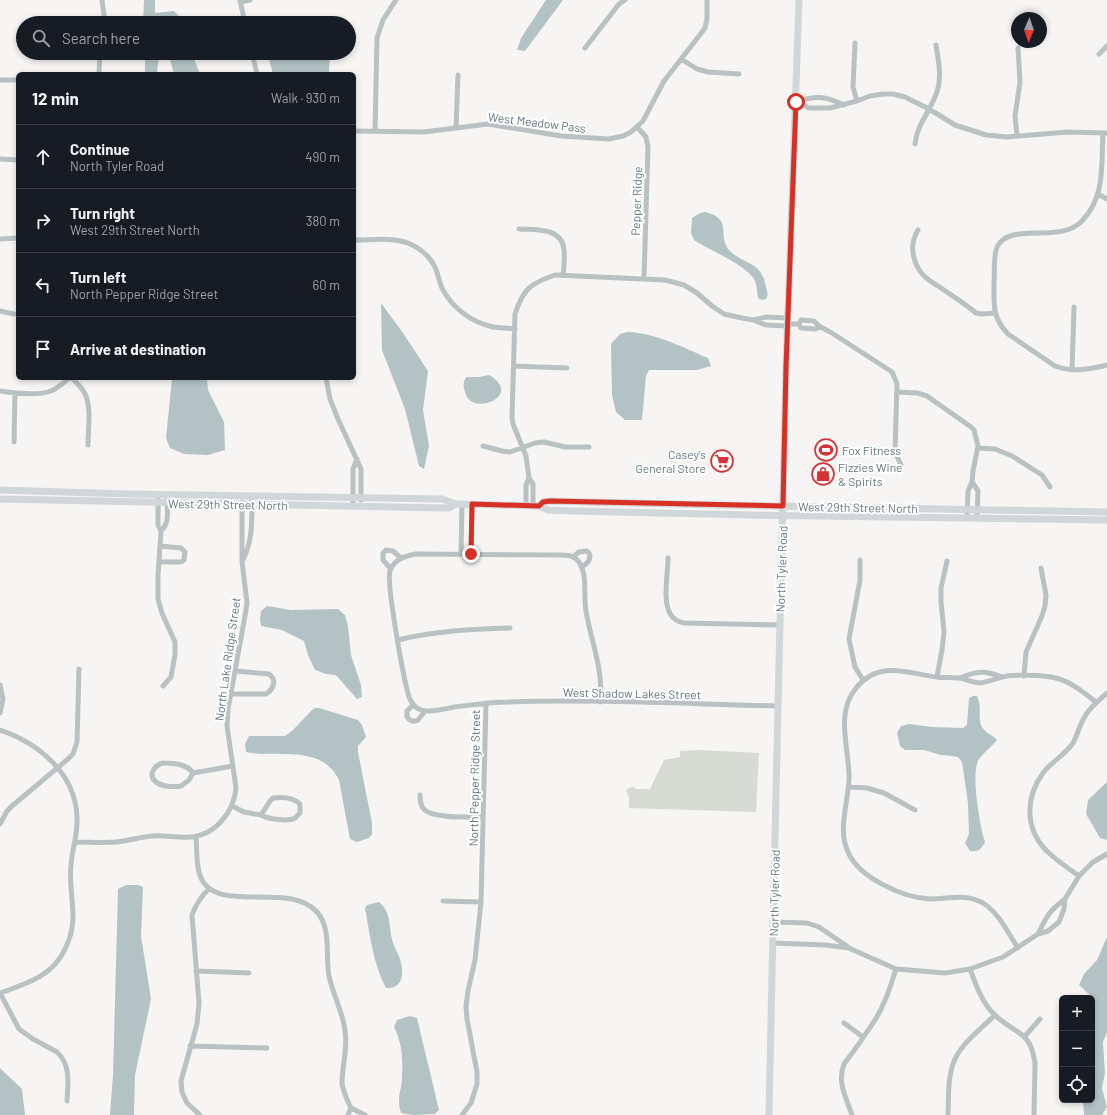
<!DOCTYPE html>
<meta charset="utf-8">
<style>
body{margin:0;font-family:Barlow,sans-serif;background:#20242c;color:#f1f3f6}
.controls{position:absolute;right:12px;bottom:12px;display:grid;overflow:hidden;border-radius:6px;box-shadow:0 2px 6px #0003}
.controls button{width:36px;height:36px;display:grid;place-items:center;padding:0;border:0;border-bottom:1px solid #363941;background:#171b24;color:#f1f3f6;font:20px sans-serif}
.compass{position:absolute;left:1011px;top:12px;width:36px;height:36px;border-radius:50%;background:#171b24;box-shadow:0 2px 6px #0003;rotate:182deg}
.stop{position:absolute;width:12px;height:12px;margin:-9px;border:3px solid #d93025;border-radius:50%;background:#fff}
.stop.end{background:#d93025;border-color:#fff;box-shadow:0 1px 4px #0008}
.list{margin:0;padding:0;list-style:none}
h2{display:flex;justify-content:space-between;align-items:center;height:52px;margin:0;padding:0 16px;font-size:17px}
h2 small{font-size:13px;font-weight:400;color:#9ea1a6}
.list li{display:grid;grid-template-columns:26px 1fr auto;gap:12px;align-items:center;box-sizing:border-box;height:64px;padding:0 16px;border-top:1px solid #363941}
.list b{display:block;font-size:15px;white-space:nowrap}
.list p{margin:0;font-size:13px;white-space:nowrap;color:#9ea1a6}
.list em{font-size:13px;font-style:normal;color:#9ea1a6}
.icon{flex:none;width:22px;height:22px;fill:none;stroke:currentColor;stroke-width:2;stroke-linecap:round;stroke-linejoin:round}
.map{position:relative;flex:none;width:1107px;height:1115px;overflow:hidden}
.search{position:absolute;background:#171b24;box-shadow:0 2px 6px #0003;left:16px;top:16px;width:340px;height:44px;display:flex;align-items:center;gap:10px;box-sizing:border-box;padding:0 14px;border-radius:22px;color:#9ea1a6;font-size:15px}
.panel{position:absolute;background:#171b24;box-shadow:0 2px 6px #0003;left:16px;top:72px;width:340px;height:308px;border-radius:6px}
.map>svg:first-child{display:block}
</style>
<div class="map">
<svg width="1107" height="1115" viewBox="0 0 1107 1115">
<rect width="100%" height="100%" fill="#f6f5f3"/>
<path fill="#d7dad2" d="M699 750 759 753 756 812 629 808V798L626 790 633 786 636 789H650L664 760 680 757V751Z"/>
<path fill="#b3c3c4" d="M144 0H155V13L174 11 180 17 182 23H143Z
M546 0H563L525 51 517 50 521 38Z
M145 53H161L158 63 157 74H145Z
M167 53H192L200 74H174L169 56Z
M267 53H330L329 74H273Z
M705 212C735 219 715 237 731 252 747 266 761 261 766 287 767 292 769 295 766 299L762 300 758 298C757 292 757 284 754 279 746 265 709 250 694 240L691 233 692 218 700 213Z
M381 303 403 333 428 371 423 410 429 446 424 469 419 466 405 409 382 350Z
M627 332C656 333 682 347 708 358L711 366 697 370H649L646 376 642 420H625L616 412 612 395 611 344 620 334Z
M489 375C525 396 470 418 465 392 463 386 463 382 466 377H479Z
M172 378H207L208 390 224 422 225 450 208 455 184 454 170 448 166 438Z
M267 606 291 610 338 609 345 615 348 626 351 655 361 685 362 697 357 699 336 675 326 674 315 670 308 655 304 641 282 630 261 626 260 619 261 611Z
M973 696H977C982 706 978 715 981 725 983 732 993 735 997 740 992 746 981 755 978 761 971 775 980 827 985 842 981 849 979 852 970 851L965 843 969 834 968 803 962 762 958 757 952 756 941 755 924 750H905L900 746 897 733 901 726 909 724 932 727 963 728 967 725 969 698Z
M314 708H319L358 720 362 725 366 737 358 746V752L372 823V834L369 838 357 842 350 839 339 780C321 743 277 759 246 752L245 744 249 736H285L293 730Z
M1107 782V840L1100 838 1086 814 1088 800Z
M126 885H138L143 887 141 936 151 999 135 1075 134 1115H110L113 1075 118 889Z
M379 902C391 912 389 925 392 939 393 946 398 952 400 959 404 972 404 989 386 988 373 964 370 935 365 908L367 905Z
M1107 937V1032L1103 1042 1105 1073 1102 1088 1107 1107 1102 1115H1084L1083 1100H1092V1003L1093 998 1079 985 1084 974 1097 960Z
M410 1016 417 1018 439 1110 435 1114 414 1115 401 1113C396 1097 402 1091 402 1076 403 1060 402 1042 394 1027L397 1020Z
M0 1068 22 1089 25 1115H0Z"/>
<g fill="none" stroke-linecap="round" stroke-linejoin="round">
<path stroke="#bac1c2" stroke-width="5" d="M102 0 105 23
M240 0 245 23
M240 2 250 0
M855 43 853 87 857 101
M585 48 619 4 625 0
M252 53 257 74
M1099 54 1107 46
M681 59 697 69 708 72 739 74
M99 74 100 53
M0 80H17
M796 102 809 108H830L857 101 870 96 883 94H893L905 97 929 109 955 125 986 135 1007 137 1068 132 1107 133
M796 102C816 95 825 96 844 105
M637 127 646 137 648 147 644 278
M456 128 458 75
M354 131 424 132 488 124 561 136 609 139 623 136 631 132 643 121 664 81 699 36 705 28 707 19V0
M375 131 377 38 383 20 396 0
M1103 133C1101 165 1106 197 1081 222 1058 244 1010 221 997 247 993 258 995 272 994 283 994 305 992 317 1008 334L1055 366C1073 373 1089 369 1107 365
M1017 136 1015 116 1020 82 1018 48
M915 144C917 125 927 116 934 99 943 82 939 63 936 45
M0 159 18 160
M1098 194 1107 199
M519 229C536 230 562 227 564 250 565 258 564 267 563 275
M918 230C909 244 912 262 923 275 927 279 933 283 938 286 951 295 964 303 976 313L982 314 995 313
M0 239 18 238
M354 240C371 240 393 237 408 243 420 248 430 257 435 267 438 274 439 281 442 288 452 308 471 322 493 327 500 328 508 328 515 329
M0 311 14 314
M753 320 766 317 788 318
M788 324H799L801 328 816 329 819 326 814 321 801 320 799 324
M819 326 832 333 892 372 897 384 895 452 901 465
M514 366 567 368
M1072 370 1074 307
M72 378C76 382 81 387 84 392 92 405 88 430 88 445
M326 378 330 399 338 419 361 469V500
M0 391C13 393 38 396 51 391 58 388 63 383 69 378
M897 392 917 393 927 396 971 427 974 430 978 446 973 471 972 482 968 491 967 518
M14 442 15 393
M483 446 502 451 510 452 535 443 544 442 565 447H589
M978 448 995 449 1012 456 1042 475 1050 487
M972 482 978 491 977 518
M158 500V525L161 531 158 575V599L162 613 175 642V655L171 677 163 686
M526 505V485L529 478
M353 506V469L357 459
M533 506V484L529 478 526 456 513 424 512 417 515 314C523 289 531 283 555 275L665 280 684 285 697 293 712 306 724 314 737 317 753 320 766 325 788 326
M161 531C170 523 167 511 167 500
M461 554 462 504
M471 554 472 504
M573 557 579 552 587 551 589 553C592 560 587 564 581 567
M668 558C668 574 662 603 671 615 674 620 679 622 684 623L780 625
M243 560C253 539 252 519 252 497
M860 560V580L849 639 855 667 863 680
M159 562H181L184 560 185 552 181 548 160 546
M391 569 383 560V553L386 550 393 551 401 558
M398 640C434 631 472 629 510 628
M1024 676 1026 652 1042 616 1045 606 1046 595 1041 568
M937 677 942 650 944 632 941 601V588L947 561
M960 678C976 671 985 670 1002 677
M0 685 3 699 0 713
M231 694H266C274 689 277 680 269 674L235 671
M600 702C604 670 591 642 586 611 583 596 588 575 579 562 574 555 567 555 560 555L416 554C405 556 394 559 390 571 386 583 404 681 409 697 411 702 415 708 421 710 430 713 444 709 454 707 472 705 490 702 508 702 598 699 688 704 778 706
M413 705 407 711V717C410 721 414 722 418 720L425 711
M0 730C39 743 76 774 77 818 78 834 72 849 71 865 69 882 73 900 73 917 73 928 70 939 65 949 53 976 26 984 0 993
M163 763C174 764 186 763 193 773L189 780 181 786C174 787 162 787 156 782 147 775 155 765 163 763Z
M193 773 233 766
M849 787 867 788 884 793 915 810
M420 795C420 800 420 804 423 808 430 819 469 817 482 817
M273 798C282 797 293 797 300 804V813C299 814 296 817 295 818 288 822 268 819 261 815L270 801Z
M232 806 244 812 261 815
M0 824 7 811 12 806 68 759 73 754 77 742 79 669
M196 836C197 848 196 861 199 872 210 918 288 879 317 912 332 929 325 956 329 976 333 995 343 1012 345 1031 348 1048 342 1066 342 1083 343 1092 347 1100 351 1108
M76 842C89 842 103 843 116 842 128 841 140 837 152 836 165 835 177 838 189 837 215 836 234 812 236 788L227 726 228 709 245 616 247 603 242 561V502
M1079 876C1069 869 1059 862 1050 854 1025 832 1024 799 1043 773 1051 762 1065 755 1073 743 1077 736 1079 727 1083 720 1088 709 1098 701 1107 693
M443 901 481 902
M773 922 807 923 819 927 851 949 896 969 945 973 970 969 1003 957 1038 934 1048 931 1059 922 1064 909 1065 899 1079 876 1093 862 1107 854
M1038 934C1046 917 1050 910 1065 899
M773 943 825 945 850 948
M1018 948C1008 933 999 913 983 903 966 893 949 899 930 899 904 898 859 878 848 852 837 829 849 801 849 777 849 747 835 714 856 688 879 660 907 673 936 677 944 678 951 677 959 678 966 679 973 683 980 683 988 682 994 679 1002 677 1012 674 1045 675 1056 678 1071 682 1083 692 1096 702
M970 969C976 985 982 1003 995 1015 1015 1035 1030 1029 1035 1063L1034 1115
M196 971 249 973
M0 993 19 1029 33 1039 57 1052C71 1065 68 1084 67 1101
M844 1023 863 1037
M1025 1036 1040 1019
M190 1046 267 1048
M351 1108 365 1115
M200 1115 187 1103 182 1092 181 1081 197 1024 199 1003 192 915C196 904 200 897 209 889
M348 1115 351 1108
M462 1115 471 1103 477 1084V1072L467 1019 466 1006 468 991 475 960 481 902 486 703
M852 1115C846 1097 837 1083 844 1064 854 1051 864 1037 873 1023 884 1007 890 988 896 969
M948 1115C949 1097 947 1077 955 1059 963 1042 982 1028 995 1015"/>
<path stroke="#d1d6d8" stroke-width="7" d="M0 490 128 494 442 499 456 504 539 506 548 510 573 511 751 515 1107 520
M0 499 443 508H449L456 504
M539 506 543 502 549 501 720 505 1107 512
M769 1115 775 836 786 367 799 0"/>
</g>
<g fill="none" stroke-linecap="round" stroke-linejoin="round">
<path stroke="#d93025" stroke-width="5" d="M471 554 472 504 539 506 543 502 550 501 783 506 786 367 796 102"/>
</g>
<defs>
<g id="stadium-ring" transform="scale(1.15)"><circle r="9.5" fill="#fff" stroke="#d53335" stroke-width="1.5"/><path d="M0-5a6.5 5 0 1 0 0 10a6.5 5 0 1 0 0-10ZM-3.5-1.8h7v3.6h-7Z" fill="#d53335"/></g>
<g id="supermarket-ring" transform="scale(1.15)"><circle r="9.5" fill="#fff" stroke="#d53335" stroke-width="1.5"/><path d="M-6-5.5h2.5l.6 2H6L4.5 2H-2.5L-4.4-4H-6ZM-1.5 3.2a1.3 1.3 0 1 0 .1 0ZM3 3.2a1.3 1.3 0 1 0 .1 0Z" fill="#d53335"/></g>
<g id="shop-ring" transform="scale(1.15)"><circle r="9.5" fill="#fff" stroke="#d53335" stroke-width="1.5"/><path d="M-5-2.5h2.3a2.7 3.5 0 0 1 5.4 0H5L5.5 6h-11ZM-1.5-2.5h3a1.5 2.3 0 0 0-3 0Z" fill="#d53335"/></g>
</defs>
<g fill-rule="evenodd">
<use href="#stadium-ring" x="826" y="450"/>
<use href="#supermarket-ring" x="722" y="461"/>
<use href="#shop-ring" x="823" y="474"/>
</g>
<g text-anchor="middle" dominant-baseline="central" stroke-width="4" stroke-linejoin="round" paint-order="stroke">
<g font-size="12" fill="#63777b" stroke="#fff">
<text transform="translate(537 122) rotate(7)">West Meadow Pass</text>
<text transform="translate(636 201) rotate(-88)">Pepper Ridge</text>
<text transform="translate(228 504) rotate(1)">West 29th Street North</text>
<text transform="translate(858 507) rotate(1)">West 29th Street North</text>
<text transform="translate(781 569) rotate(-88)">North Tyler Road</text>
<text transform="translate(227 659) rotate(-82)">North Lake Ridge Street</text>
<text transform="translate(632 693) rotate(1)">West Shadow Lakes Street</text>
<text transform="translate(474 778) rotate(-89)">North Pepper Ridge Street</text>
<text transform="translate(774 893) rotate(-89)">North Tyler Road</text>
</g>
<g font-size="12" fill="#63777b" stroke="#fff" text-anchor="start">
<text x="842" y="450">Fox Fitness</text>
<text x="706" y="454" text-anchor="end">Casey's<tspan x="706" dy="14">General Store</tspan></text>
<text x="838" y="467">Fizzies Wine<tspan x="838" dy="14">&amp; Spirits</tspan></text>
</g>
</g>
</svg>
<div class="controls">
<button>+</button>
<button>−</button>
<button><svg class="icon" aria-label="locate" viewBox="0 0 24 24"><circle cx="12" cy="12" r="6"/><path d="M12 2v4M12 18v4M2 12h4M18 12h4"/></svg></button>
</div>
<svg class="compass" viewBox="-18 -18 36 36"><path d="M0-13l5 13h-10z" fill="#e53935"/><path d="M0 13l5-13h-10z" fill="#9ea1a6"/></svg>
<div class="stop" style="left:796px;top:102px"></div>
<div class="stop end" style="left:471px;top:554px"></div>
<div class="search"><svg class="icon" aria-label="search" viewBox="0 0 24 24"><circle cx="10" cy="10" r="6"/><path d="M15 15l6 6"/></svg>Search here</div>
<section class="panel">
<h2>12 min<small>Walk · 930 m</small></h2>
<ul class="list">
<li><svg class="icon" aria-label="ahead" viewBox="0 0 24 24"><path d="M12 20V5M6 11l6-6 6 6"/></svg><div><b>Continue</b><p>North Tyler Road</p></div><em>490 m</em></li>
<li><svg class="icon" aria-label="right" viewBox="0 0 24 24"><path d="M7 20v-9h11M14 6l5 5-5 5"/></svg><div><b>Turn right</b><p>West 29th Street North</p></div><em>380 m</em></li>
<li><svg class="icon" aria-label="left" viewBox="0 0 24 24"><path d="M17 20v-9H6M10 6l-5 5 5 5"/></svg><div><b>Turn left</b><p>North Pepper Ridge Street</p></div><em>60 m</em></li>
<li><svg class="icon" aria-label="arrive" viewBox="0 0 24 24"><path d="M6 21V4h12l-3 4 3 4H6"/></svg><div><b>Arrive at destination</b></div></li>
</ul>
</section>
</div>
